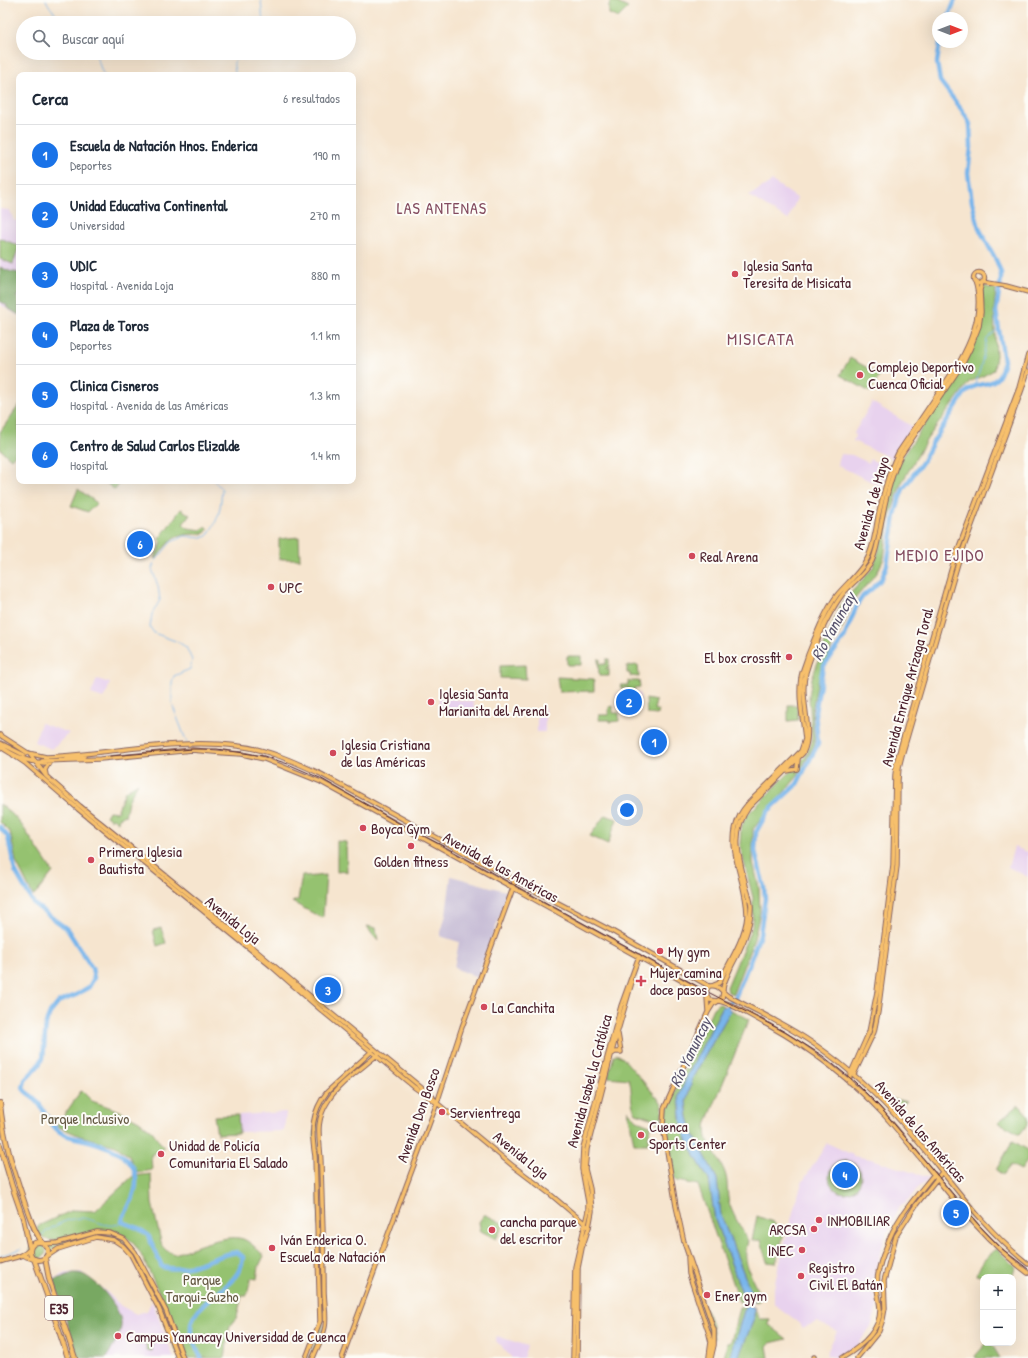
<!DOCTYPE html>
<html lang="es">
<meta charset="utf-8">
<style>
body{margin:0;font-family:"Patrick Hand",sans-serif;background:#f2f2f3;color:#1f2937}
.controls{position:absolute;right:12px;bottom:12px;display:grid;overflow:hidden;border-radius:8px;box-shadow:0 4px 16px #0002}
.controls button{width:36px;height:36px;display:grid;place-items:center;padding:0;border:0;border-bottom:1px solid #e0e1e3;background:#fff;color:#1f2937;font:20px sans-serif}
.compass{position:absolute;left:932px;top:12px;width:36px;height:36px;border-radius:50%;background:#fff;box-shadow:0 4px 16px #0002;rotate:90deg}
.you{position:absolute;left:627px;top:810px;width:14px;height:14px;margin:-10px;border:3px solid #fff;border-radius:50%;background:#1a73e8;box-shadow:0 0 0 6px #1a73e833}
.badge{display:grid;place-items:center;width:26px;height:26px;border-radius:50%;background:#1a73e8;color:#fff;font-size:13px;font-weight:700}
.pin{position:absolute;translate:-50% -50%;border:2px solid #fff;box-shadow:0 1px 4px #0006}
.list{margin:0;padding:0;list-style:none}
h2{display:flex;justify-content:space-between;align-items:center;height:52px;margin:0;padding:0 16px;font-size:17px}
h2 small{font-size:13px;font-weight:400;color:#747a83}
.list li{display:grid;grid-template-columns:26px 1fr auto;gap:12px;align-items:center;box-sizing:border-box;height:60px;padding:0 16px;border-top:1px solid #e0e1e3}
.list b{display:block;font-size:15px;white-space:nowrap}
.list p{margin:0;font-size:13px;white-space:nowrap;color:#747a83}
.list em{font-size:13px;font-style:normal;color:#747a83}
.icon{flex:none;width:22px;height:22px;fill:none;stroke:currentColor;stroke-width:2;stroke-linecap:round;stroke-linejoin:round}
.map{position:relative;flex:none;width:1028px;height:1358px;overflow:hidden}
.search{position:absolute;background:#fff;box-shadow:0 4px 16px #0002;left:16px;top:16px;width:340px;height:44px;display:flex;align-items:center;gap:10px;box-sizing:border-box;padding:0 14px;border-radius:22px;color:#747a83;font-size:15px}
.panel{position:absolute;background:#fff;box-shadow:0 4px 16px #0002;left:16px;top:72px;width:340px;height:412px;border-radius:8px}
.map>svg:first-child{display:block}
</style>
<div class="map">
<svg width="1028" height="1358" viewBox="0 0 1028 1358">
<rect width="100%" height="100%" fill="#fdfcf7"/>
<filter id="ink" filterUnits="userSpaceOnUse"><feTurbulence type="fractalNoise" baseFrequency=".025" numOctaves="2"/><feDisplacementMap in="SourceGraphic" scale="8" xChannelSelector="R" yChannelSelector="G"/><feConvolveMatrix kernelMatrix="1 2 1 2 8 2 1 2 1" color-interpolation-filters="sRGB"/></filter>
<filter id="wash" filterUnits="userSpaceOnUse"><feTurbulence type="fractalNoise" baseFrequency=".012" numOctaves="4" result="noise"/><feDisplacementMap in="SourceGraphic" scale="16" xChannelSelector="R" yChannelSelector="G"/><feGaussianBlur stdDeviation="0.9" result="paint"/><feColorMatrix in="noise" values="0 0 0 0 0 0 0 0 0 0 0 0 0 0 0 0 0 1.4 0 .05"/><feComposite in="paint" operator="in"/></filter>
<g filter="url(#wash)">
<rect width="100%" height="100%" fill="#f6e5cf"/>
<path fill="#e8d2ee" d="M772 181 797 198 788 220 749 196Z
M0 209 10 210 14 221 19 220V316L0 305Z
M872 402 913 427V429L893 459 853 441 855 436 854 433Z
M840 454 852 455 869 463 870 459 878 463 876 472 885 476 883 484 878 485 837 465 838 459Z
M97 679 110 683 107 692 103 698 91 694Z
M640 693V704L618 706 616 694Z
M439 697 473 702 476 718 438 712Z
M537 708H545V732H537Z
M41 723 69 733 52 749 34 742Z
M1014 847 1028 852V877L1008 867Z
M286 1112 284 1131 239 1132 238 1115Z
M827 1143 853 1155V1156L871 1159 929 1178 924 1184H921L905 1204 899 1206 894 1220 889 1231 887 1232 882 1248 881 1249 874 1283 875 1296 878 1304 872 1325 857 1346 850 1351 835 1358 826 1355 837 1331 817 1322 802 1328 797 1321 774 1304V1288L778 1269 796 1201 802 1183Z
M81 1272 107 1292 121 1306 136 1314 147 1311 152 1301 174 1358H77L53 1279 66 1273Z
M497 1336 527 1346 523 1358H512L496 1341Z"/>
<path fill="#c9bfd7" d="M451 876 509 892 477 977 454 968 459 942 440 936 446 914Z"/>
<path fill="#95c270" stroke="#70704e" d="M612 0 628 8 618 18 609 14V5Z
M0 238 19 246 13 264 0 259Z
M982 286 996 289 994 309 996 355 994 370 981 377 969 382 927 439 901 484 889 519 884 558 877 573 853 601 842 628 834 641 818 682 812 711 815 744 797 777 753 829V862L759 888 760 912 754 939 733 994 728 992 727 987 752 927 753 898 740 846 741 828 747 815 806 756 812 742 809 696 812 678 828 635 841 604 873 568 878 553 896 467 961 369C971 352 979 334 982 314 984 305 982 295 982 286Z
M850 358 880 375 870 392 840 375Z
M19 405V451L11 459 0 449V432Z
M105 481H117L120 483 115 490 105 482Z
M78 489 97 503 88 512 71 506Z
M181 509 190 515 183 524 188 528 202 530 205 526 208 529 205 533C195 535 182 533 173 539 166 544 161 552 156 559L154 558 162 543 159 539Z
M299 537 300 559H279V539Z
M567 656H581V665H567Z
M598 659H600V664H606V659H609V667H607L606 669H609V676H599Z
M525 665 526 679 500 678V666Z
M638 665 639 677 630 676V673H627V666Z
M557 677 594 679V691L559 692Z
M628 681H639L640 687 634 688V694H628V688H621L620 685H628Z
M646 699 656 701 654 710H658L657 715 647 714Z
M788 705H797L798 720 788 721Z
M613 706V713H619V721L610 722V720H599V715H609V707Z
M138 783 128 801 125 816 123 815 121 818 119 817 118 822 113 818 111 820 106 816 109 811 117 812 125 791Z
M0 804 11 813 21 824 53 872 35 895 33 896 16 862 10 832 0 822Z
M605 815 617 819 608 844 590 836Z
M337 841 346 842 347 872 345 871 337 872Z
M302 875H304L305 877 326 875 323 916 322 918 292 902 298 900Z
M367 926 376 928 378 941 371 933Z
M161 928 166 943 157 946 153 930Z
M719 1003 723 1006 688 1074 679 1097 682 1127 691 1149 709 1180 715 1220 745 1301 739 1302 698 1185 677 1181 675 1180 666 1129 665 1115 671 1100 713 1008Z
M731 1010 749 1019 707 1122C702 1143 719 1155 725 1173 728 1181 727 1190 728 1198 731 1213 741 1227 748 1241 741 1264 752 1275 760 1296L759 1301 755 1302 721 1216 717 1179 692 1131 688 1117 686 1102 693 1077Z
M616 1054 622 1057 661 1102 663 1106 661 1124 657 1122V1120L636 1113C629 1103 633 1090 629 1079L608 1077 614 1055Z
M82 1091 92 1101 120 1111 139 1121 152 1131 164 1148 151 1155 152 1170 137 1173 129 1156 116 1146 80 1136 57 1126 80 1092Z
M884 1098 907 1101 896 1111Z
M1019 1105 1028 1115V1124L1020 1134 998 1122Z
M628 1110 637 1120 650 1125 648 1144H634Z
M238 1115 239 1133 217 1134 214 1116Z
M317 1117 318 1119 317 1136 320 1160 321 1226H319L317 1160 314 1136Z
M1013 1141 1028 1150V1160L1021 1170 1011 1165 1003 1175 996 1170Z
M829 1177a16 16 0 1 1 32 0a16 16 0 1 1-32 0Z
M151 1174 152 1203 162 1246 167 1251 174 1254C192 1249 225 1233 243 1239 251 1242 258 1250 264 1256L259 1266 257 1279 251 1278 247 1295H242L237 1317 231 1324 229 1330 225 1358H186C175 1328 163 1300 149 1271 144 1261 139 1248 130 1240 122 1233 110 1229 99 1230 81 1233 49 1251 37 1231L38 1226 73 1210 95 1211 133 1176Z
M484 1215H486L504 1224 496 1239 479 1230 480 1228 479 1222Z
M757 1216 773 1222 784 1233 776 1263 767 1262 761 1240 752 1241Z
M320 1232 322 1233C323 1261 321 1288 323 1316L322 1318 320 1300 319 1233Z
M95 1234C109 1233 119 1237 129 1245L165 1311 182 1358H179L160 1309 128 1246 116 1238 103 1235 96 1236 57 1246 49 1253V1249L46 1244Z
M30 1251a8 8 0 1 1 16 0a8 8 0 1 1-16 0Z
M997 1249 1016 1268 1011 1277H983L977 1275C979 1265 987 1255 997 1249Z
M699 1301 701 1302C703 1307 707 1311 709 1316 712 1323 713 1331 714 1339L711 1342Z
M739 1307H745L730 1358H724L727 1343 731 1342Z
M754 1307 760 1319H770L768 1324 787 1339 770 1343 767 1346 769 1358H738L754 1319Z
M322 1323 324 1325 322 1333 311 1358H309Z
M147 1339 153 1341 152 1351 146 1350Z
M987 1343H991L1000 1358H976L975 1356Z"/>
<path fill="#78a862" stroke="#616446" d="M0 267 9 271 19 273V296H16L19 302V315L6 307 7 305 0 302Z
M73 1273C76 1273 80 1273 82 1274 97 1280 118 1305 121 1321 123 1333 112 1348 106 1358H78L54 1280Z"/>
<path fill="#78b5eb" stroke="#616a8b" d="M723 1006 731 1010 693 1077 686 1102 688 1117 692 1131 717 1179 721 1216 755 1302 745 1301 715 1220 709 1180 691 1149 682 1127 679 1096 688 1074Z
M745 1307H754V1319L738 1358H730Z"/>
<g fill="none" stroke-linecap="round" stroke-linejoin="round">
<path stroke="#78b5eb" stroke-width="1" d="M46 0C51 11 59 17 69 23
M261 0 263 23
M94 53C100 60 99 68 104 75
M235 75C236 68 230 63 238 58L245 59 249 53
M975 386 981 366 987 339 998 329
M187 743 172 704V682L174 676 190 669 192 660 186 647 178 642 154 633 150 627 152 614 160 600 158 586 152 569 154 563 171 542 185 536 201 538 207 536C220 517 220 511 222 489L214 481
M42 1235C53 1226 67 1218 82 1218 96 1219 108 1231 122 1222
M0 1256 21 1249"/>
<path stroke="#78b5eb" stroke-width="4.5" d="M948 18 955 0
M0 827 8 837 15 871 34 904 67 929 92 968 94 978 89 987 76 995 59 1002 50 1013 46 1023 43 1058 38 1066 25 1080 23 1088C25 1093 30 1094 34 1098 45 1108 47 1123 60 1132 68 1138 79 1138 89 1141 108 1146 135 1156 136 1179 137 1188 132 1200 128 1208 126 1213 122 1217 122 1222L138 1228 148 1235 162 1267C189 1274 213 1255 237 1252L243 1257C241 1291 187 1300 191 1332 192 1339 198 1351 201 1358
M724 1012 728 1005 735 998 751 959 760 934 765 899 764 887 755 851 756 832 768 811 797 784 818 744 815 712 823 667 844 638 857 605 863 596 874 587 882 578 887 565 895 515 899 500 903 489 923 461 933 442 964 394C982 375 997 395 1004 361L996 311 1001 279V273L997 262 979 228 972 202 968 173 971 147 970 124 964 113 940 81 937 63 940 42
M748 1313 749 1307V1296"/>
</g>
</g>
<g filter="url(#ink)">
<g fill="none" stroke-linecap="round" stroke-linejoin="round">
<path stroke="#d4bdae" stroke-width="3.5" stroke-dasharray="3.5 2" stroke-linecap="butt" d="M0 737 22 752 43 759"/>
<g stroke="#866464" stroke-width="5.5">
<path id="major" d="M973.5 278a5.5 5.5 0 1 1 11 0a5.5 5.5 0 1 1-11 0Z
M982 282 1006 286 1028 292
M0 735 28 753 46 757C110 754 174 738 238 746 267 749 295 762 321 774L514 880 610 930 709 986
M0 743 24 755
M0 746C13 756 28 762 45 763
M29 753 46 776 80 806 197 901 304 991 423 1089 432 1096 436 1102
M13 755 25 763 78 809 271 966 321 1010 414 1087 437 1103 513 1166 550 1194 589 1227
M67 758 84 756
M42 761 100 759 192 750 225 753 242 754 264 759 321 782 706 994
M787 771 797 769 798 759
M46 775 45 770 49 763
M714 985 719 983 722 977C731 960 746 935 747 916 748 882 723 848 740 815 745 805 754 797 762 790 775 777 788 764 801 751L805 739C803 719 798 698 801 678 802 670 806 663 808 655 816 635 824 613 837 595 847 583 864 569 869 555 874 543 876 530 878 517 883 495 888 473 898 453L960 361C973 338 984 308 975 281
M723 990C723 982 728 975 731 967 741 948 751 929 751 907 751 900 748 893 746 886 739 857 730 833 749 807L803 753C815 729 798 698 806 672 813 648 827 615 842 595 851 583 866 574 872 561 878 548 879 533 882 519 886 497 891 475 901 455L963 363 970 349 979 326 981 312 980 290 982 282
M723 992 722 998 717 1001 710 1000 706 994 707 989 709 986C719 984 721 991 728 996 753 1009 780 1022 805 1038 838 1059 868 1086 895 1115 940 1164 975 1222 1028 1264
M707 997 708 1011
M719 1001C734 1004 754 1018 768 1025 811 1049 851 1079 885 1116 932 1168 971 1231 1028 1273
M612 1054 615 1052H621L618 1034
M854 1074 874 1032 878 1012 897 866 898 780 899 767 902 755 958 563 1022 389 1028 371
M849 1082 850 1075 869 1032 877 992 893 865 895 775 897 760 954 560 1019 388 1028 355
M44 1244 57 1243 97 1232 110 1233 124 1239 135 1252 166 1311 183 1358
M24 1256 33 1259
M46 1257 58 1249 96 1237 114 1240 123 1246 131 1255 159 1309 178 1358
M688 1257 689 1274 709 1334 711 1342 709 1357
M0 1262C10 1258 22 1258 30 1249
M306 1358 320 1321 315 1156C311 1131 311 1113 327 1092L372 1051
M313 1358C317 1348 323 1337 325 1327 327 1317 324 1301 324 1290 324 1249 322 1207 321 1165 321 1141 313 1124 328 1101 338 1084 362 1068 377 1055
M342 1358 437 1103 462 1027 513 888 514 880
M573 1358 575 1267 588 1211V1202L582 1169 583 1148 621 1006 639 956
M577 1358 578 1268 582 1248 589 1227 592 1211 590 1189 585 1169 587 1149 614 1044 632 982
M711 1358 714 1345V1330L684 1242 676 1206 663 1126 664 1109 708 1012 713 1004 717 1002
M814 1358V1357
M842 1358C859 1348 880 1332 880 1310 880 1302 877 1294 877 1286 877 1274 881 1259 886 1248 895 1219 915 1198 934 1174
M857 1358 879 1331 883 1319 885 1308 884 1281 896 1236 916 1205 942 1172"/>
</g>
<g stroke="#866464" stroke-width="6">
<path id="highway" d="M0 1103C3 1139 14 1171 25 1204 30 1217 34 1233 43 1243
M0 1145 12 1186 23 1218 30 1249
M30 1251a9 9 0 1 1 18 0a9 9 0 1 1-18 0Z
M45 1258 49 1279 75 1358
M34 1259 48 1298 68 1358"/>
</g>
<use href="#major" stroke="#f7c06c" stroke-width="3.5"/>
<use href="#highway" stroke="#f7c06c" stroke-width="4"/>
<path stroke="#4a1f2b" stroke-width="1" d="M110 756 193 749H217L264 756 288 764 320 778 395 821 447 848 706 991 785 1032 823 1056 855 1082 880 1107 979 1225 1001 1248 1028 1269"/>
</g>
</g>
<g fill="#d1495b" stroke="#fdfcf7" stroke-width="1.5">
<circle cx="735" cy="274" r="4"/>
<circle cx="860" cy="375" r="4"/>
<circle cx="692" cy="556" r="4"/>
<circle cx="271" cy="587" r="4"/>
<circle cx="789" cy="657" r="4"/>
<circle cx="431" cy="702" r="4"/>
<circle cx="333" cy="753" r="4"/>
<circle cx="363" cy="828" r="4"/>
<circle cx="411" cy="846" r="4"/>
<circle cx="91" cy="860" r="4"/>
<circle cx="660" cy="951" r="4"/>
<path d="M639 975h4v4h4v4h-4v4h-4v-4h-4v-4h4z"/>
<circle cx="484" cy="1007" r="4"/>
<circle cx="442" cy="1112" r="4"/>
<circle cx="641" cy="1135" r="4"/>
<circle cx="161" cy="1154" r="4"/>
<circle cx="819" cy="1220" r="4"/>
<circle cx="814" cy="1229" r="4"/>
<circle cx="492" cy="1230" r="4"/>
<circle cx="272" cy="1248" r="4"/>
<circle cx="802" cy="1250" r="4"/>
<circle cx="801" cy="1276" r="4"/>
<circle cx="707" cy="1295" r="4"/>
<circle cx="118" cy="1336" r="4"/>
</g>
<g text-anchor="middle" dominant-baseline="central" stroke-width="4" stroke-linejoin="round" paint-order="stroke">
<rect fill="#fdfcf7" stroke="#806168" stroke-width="1" x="45" y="1296" width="28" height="24" rx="3"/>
<g font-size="14" font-weight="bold" fill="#4a1f2b">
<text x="59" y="1308">E35</text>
</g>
<g font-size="15" fill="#4a1f2b" stroke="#fdfcf7" text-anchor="start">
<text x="743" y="265">Iglesia Santa<tspan x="743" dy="17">Teresita de Misicata</tspan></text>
<text x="868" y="366">Complejo Deportivo<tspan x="868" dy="17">Cuenca Oficial</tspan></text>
<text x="700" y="556">Real Arena</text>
<text x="279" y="587">UPC</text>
<text x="781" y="657" text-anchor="end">El box crossfit</text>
<text x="439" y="693">Iglesia Santa<tspan x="439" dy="17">Marianita del Arenal</tspan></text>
<text x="341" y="744">Iglesia Cristiana<tspan x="341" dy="17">de las Américas</tspan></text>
<text x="371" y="828">Boyca Gym</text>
<text x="99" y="851">Primera Iglesia<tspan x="99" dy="17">Bautista</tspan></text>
<text x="411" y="861" text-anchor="middle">Golden fitness</text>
<text x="668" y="951">My gym</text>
<text x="650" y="972">Mujer camina<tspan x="650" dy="17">doce pasos</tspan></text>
<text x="492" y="1007">La Canchita</text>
<text x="450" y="1112">Servientrega</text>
<text x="649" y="1126">Cuenca<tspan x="649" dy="17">Sports Center</tspan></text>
<text x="169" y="1145">Unidad de Policía<tspan x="169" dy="17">Comunitaria El Salado</tspan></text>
<text x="827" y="1220">INMOBILIAR</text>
<text x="500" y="1221">cancha parque<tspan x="500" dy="17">del escritor</tspan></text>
<text x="806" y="1229" text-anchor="end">ARCSA</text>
<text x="280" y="1239">Iván Enderica O.<tspan x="280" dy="17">Escuela de Natación</tspan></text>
<text x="794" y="1250" text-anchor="end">INEC</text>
<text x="809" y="1267">Registro<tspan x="809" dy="17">Civil El Batán</tspan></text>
<text x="715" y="1295">Ener gym</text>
<text x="126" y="1336">Campus Yanuncay Universidad de Cuenca</text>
</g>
<g font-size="15" fill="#4a1f2b" stroke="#fdfcf7">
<text transform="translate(871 503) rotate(-74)">Avenida 1 de Mayo</text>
<text transform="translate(907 687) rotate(-75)">Avenida Enrique Arízaga Toral</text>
<text transform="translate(501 867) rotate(29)">Avenida de las Américas</text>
<text transform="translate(233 920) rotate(39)">Avenida Loja</text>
<text transform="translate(589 1081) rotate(-75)">Avenida Isabel la Católica</text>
<text transform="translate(418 1115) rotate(-70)">Avenida Don Bosco</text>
<text transform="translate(921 1131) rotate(49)">Avenida de las Américas</text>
<text transform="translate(521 1155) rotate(39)">Avenida Loja</text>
</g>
<g font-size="15" fill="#645843" stroke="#fdfcf7">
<text x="85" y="1118">Parque Inclusivo</text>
<text x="202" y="1279">Parque<tspan x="202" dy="17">Tarqui-Guzho</tspan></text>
</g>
<g font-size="16" letter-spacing="1" fill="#834b5f" stroke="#fdfcf7">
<text x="442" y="208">LAS ANTENAS</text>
</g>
<g font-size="16" font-style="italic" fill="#5a546e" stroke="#fdfcf7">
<text transform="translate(833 626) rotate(-61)">Río Yanuncay</text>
<text transform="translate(690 1052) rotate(-64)">Río Yanuncay</text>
</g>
<g font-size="17" letter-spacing="1" fill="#834b5f" stroke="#fdfcf7">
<text x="761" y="338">MISICATA</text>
<text x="940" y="554">MEDIO EJIDO</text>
</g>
</g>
</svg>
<div class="controls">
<button>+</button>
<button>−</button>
</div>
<svg class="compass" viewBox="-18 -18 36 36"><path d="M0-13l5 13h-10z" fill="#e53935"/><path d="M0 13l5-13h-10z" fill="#747a83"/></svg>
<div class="you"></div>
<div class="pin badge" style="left:654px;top:742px">1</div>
<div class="pin badge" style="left:629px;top:702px">2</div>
<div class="pin badge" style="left:328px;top:990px">3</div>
<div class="pin badge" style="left:845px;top:1175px">4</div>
<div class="pin badge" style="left:956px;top:1213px">5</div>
<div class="pin badge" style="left:140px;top:544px">6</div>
<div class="search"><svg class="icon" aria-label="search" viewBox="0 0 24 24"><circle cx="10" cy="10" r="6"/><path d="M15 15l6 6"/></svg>Buscar aquí</div>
<section class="panel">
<h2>Cerca<small>6 resultados</small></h2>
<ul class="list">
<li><span class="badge">1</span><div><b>Escuela de Natación Hnos. Enderica</b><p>Deportes</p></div><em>190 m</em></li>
<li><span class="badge">2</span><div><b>Unidad Educativa Continental</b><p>Universidad</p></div><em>270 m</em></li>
<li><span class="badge">3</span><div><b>UDIC</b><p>Hospital · Avenida Loja</p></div><em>880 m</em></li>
<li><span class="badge">4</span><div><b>Plaza de Toros</b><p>Deportes</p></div><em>1.1 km</em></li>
<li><span class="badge">5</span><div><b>Clinica Cisneros</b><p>Hospital · Avenida de las Américas</p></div><em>1.3 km</em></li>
<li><span class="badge">6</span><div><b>Centro de Salud Carlos Elizalde</b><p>Hospital</p></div><em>1.4 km</em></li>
</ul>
</section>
</div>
